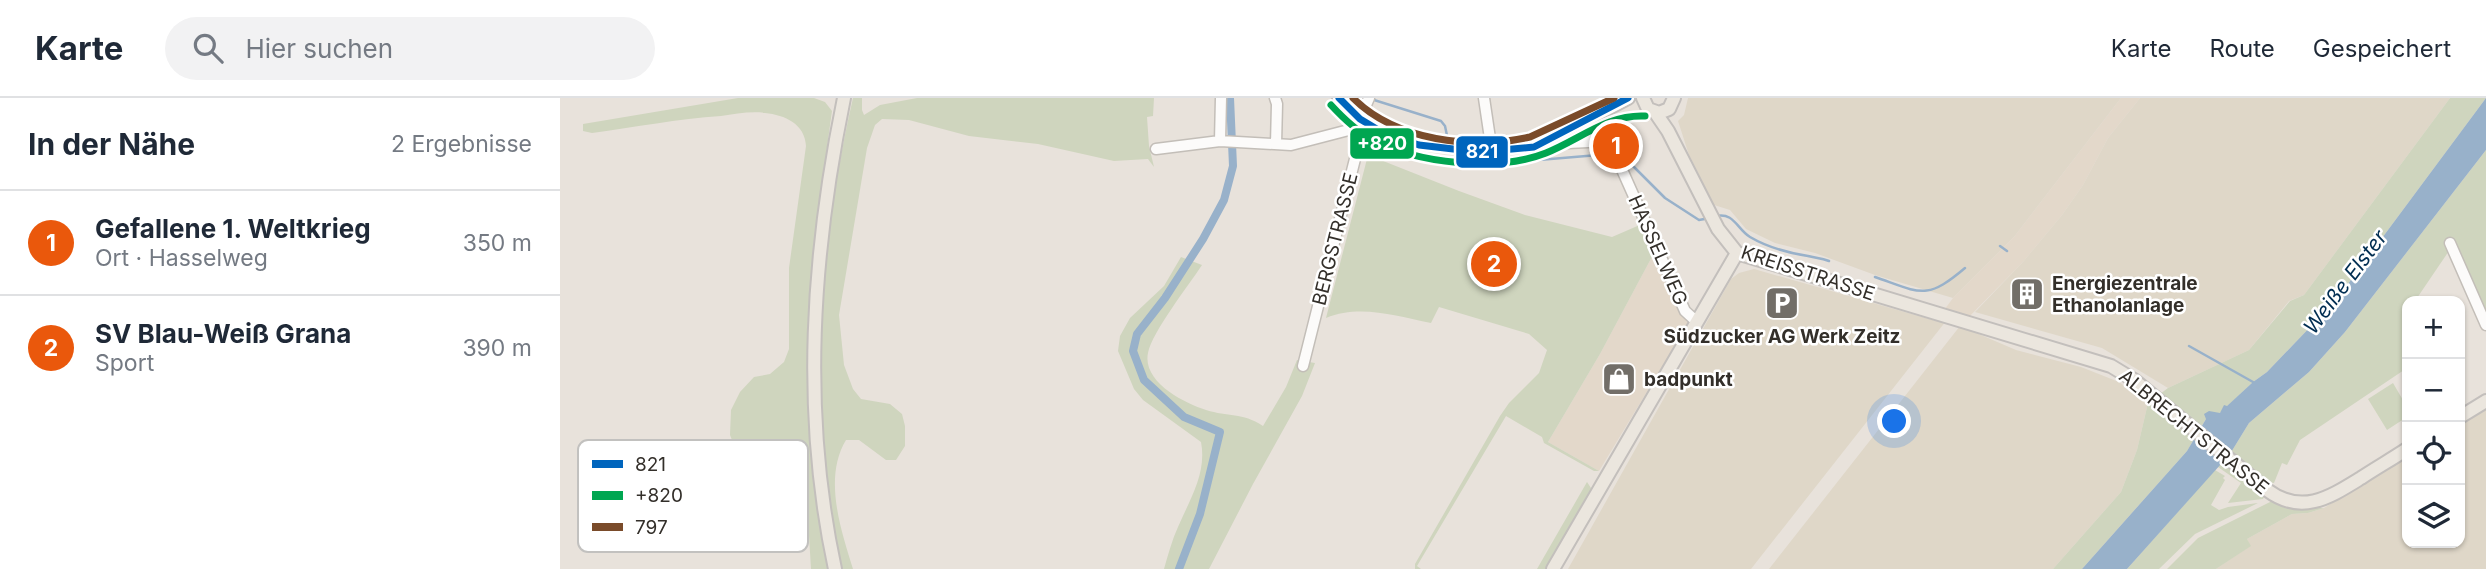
<!DOCTYPE html>
<html lang="de">
<meta charset="utf-8">
<style>
body{margin:0;font-family:Inter,sans-serif;background:#f2f2f3;color:#1f2937}
.controls{position:absolute;right:21px;bottom:21px;display:grid;overflow:hidden;border-radius:14px;box-shadow:0 2px 5px #0004}
.controls button{width:63px;height:63px;display:grid;place-items:center;padding:0;border:0;border-bottom:2px solid #e0e1e3;background:#fff;color:#1f2937;font:35px sans-serif}
.you{position:absolute;left:1335px;top:324px;width:24px;height:24px;margin:-18px;border:5px solid #fff;border-radius:50%;background:#1a73e8;box-shadow:0 0 0 10px #1a73e833}
.badge{display:grid;place-items:center;width:46px;height:46px;border-radius:50%;background:#ea580c;color:#fff;font-size:23px;font-weight:700}
.pin{position:absolute;translate:-50% -50%;border:4px solid #fff;box-shadow:0 2px 7px #0006}
.list{margin:0;padding:0;list-style:none}
h2{display:flex;justify-content:space-between;align-items:center;height:91px;margin:0;padding:0 28px;font-size:30px}
h2 small{font-size:23px;font-weight:400;color:#747a83}
.list li{display:grid;grid-template-columns:46px 1fr auto;gap:21px;align-items:center;box-sizing:border-box;height:105px;padding:0 28px;border-top:2px solid #e0e1e3}
.list b{display:block;font-size:26px;white-space:nowrap}
.list p{margin:0;font-size:23px;white-space:nowrap;color:#747a83}
.list em{font-size:23px;font-style:normal;color:#747a83}
.icon{flex:none;width:38px;height:38px;fill:none;stroke:currentColor;stroke-width:2;stroke-linecap:round;stroke-linejoin:round}
.map{position:relative;flex:none;width:1926px;height:471px;overflow:hidden}
header{display:flex;align-items:center;gap:42px;box-sizing:border-box;height:98px;padding:0 35px;background:#fff;border-bottom:2px solid #e0e1e3}
header strong{font-size:33px}
nav{display:flex;gap:38px;margin-inline-start:auto;font-size:24px}
.search{width:490px;height:63px;background:#f2f2f3;display:flex;align-items:center;gap:18px;box-sizing:border-box;padding:0 24px;border-radius:38px;color:#747a83;font-size:26px}
main{display:flex}
aside{flex:1;background:#fff}
.map>svg:first-child{display:block}
</style>
<header>
<strong>Karte</strong>
<div class="search"><svg class="icon" aria-label="search" viewBox="0 0 24 24"><circle cx="10" cy="10" r="6"/><path d="M15 15l6 6"/></svg>Hier suchen</div>
<nav><a>Karte</a><a>Route</a><a>Gespeichert</a></nav>
</header>
<main>
<aside>
<h2>In der Nähe<small>2 Ergebnisse</small></h2>
<ul class="list">
<li><span class="badge">1</span><div><b>Gefallene 1. Weltkrieg</b><p>Ort · Hasselweg</p></div><em>350 m</em></li>
<li><span class="badge">2</span><div><b>SV Blau-Weiß Grana</b><p>Sport</p></div><em>390 m</em></li>
</ul>
</aside>
<div class="map">
<svg width="1926" height="471" viewBox="0 0 1926 471">
<rect width="100%" height="100%" fill="#e8e2db"/>
<path fill="#e3d8ca" d="M1561 0H1580L1548 40 1523 87 1502 117 1462 165 1400 228 1386 223H1376L1393 200 1454 139Z
M1094 155 1128 226 1039 373 988 344 1040 256Z"/>
<path fill="#dfd7c8" d="M1128 0H1561L1454 139 1393 200 1315 177 1255 155 1215 145 1186 131 1170 112 1154 107 1129 57 1118 23 1124 17Z
M1580 0H1890L1744 197 1729 203 1689 252 1608 290 1542 250 1415 214 1462 165 1502 117 1523 87 1548 40Z
M1194 171 1376 223H1386L1191 471H1008L1171 181 1179 175Z
M1400 228 1456 252 1521 269 1559 284 1588 305 1577 352 1561 394 1493 471H1209Z
M1926 311V471H1656L1690 448 1687 441 1732 416 1748 415 1764 410 1847 358V445H1900V327Z"/>
<path fill="#cfd5be" d="M178 0H254L265 4 272 13 256 129 250 274 272 471H251L247 404 238 377 222 373 189 374 181 365 170 337 171 312 180 294 194 279 210 276 224 264 229 251V170L246 48C245 26 225 17 205 15 191 13 175 16 161 18 118 21 75 29 32 35L23 33V26Z
M293 0H302V12L304 17 320 7 357 0H594L593 18 587 19 589 48 594 69 588 61 554 63 478 46 409 38 349 22 322 21 315 27 307 50 279 217 284 267 293 291 301 301 330 306 342 316 345 328V348L336 362H326L299 342H286C263 380 281 432 293 471H282C248 314 257 156 293 0Z
M1890 0H1926L1776 202 1707 274 1693 284 1660 315H1653L1646 321 1627 353 1522 471H1493L1561 394 1577 352 1588 305 1608 290 1689 252 1730 203 1744 197Z
M1926 52V216L1895 144 1855 203H1847V215L1842 223 1847 232V270L1740 342 1727 367 1722 365 1714 385 1704 383 1670 356 1689 325 1749 274 1785 234Z
M808 57 899 93 965 117 1052 139 1082 126 1094 155 1040 256 988 344 1039 373H1034L984 345 982 339 946 318 857 468 861 471H855V466L940 318 949 305 979 275 987 252 969 236 879 209 871 225C836 218 800 206 766 220Z
M621 159 642 167C629 187 592 234 588 255 582 284 624 305 646 312 668 319 682 314 703 328L726 289 737 262 755 265 742 298 693 386 649 471H604C608 457 612 442 618 429 630 401 647 375 641 344L583 302 574 291 558 253 560 238 570 220 604 188Z
M1833 285 1847 309V319L1827 332 1808 301Z
M1663 363 1705 397 1703 401 1668 405 1681 385 1658 369Z
M1655 372 1665 378 1663 380 1665 382 1651 407 1659 412 1668 409 1698 405 1635 436 1599 471H1567Z
M1027 384 1031 390 1030 395 986 471H977Z
M1714 402 1742 410H1764L1748 415 1732 416 1687 441 1691 448 1656 471H1607L1638 440Z"/>
<path fill="#98b1ca" d="M1926 0V52L1785 234 1749 274 1689 325 1670 356 1567 471H1522L1627 353 1646 321 1644 316 1649 313 1660 315 1664 307 1667 308 1693 284 1707 274 1776 202Z"/>
<g fill="none" stroke-linecap="round" stroke-linejoin="round">
<path stroke="#98b1ca" stroke-width="2.5" d="M811 1 881 23 885 28 889 47
M891 57 892 61 923 66 943 65 1038 57 1054 58
M1061 59 1074 69 1105 100 1139 122 1150 120
M1156 118C1174 114 1177 131 1190 139 1207 149 1229 155 1248 158 1255 160 1261 160 1269 163
M1440 148 1447 153
M1315 179C1361 195 1366 203 1405 170
M1629 248 1693 284"/>
<path stroke="#98b1ca" stroke-width="8" d="M619 471 640 416 660 334 624 319 584 282 573 253 577 236 605 200 643 141 664 102 673 68 670 0"/>
<g stroke="#c3beb8" stroke-width="13">
<path id="minor" d="M715 0 717 6 716 46
M924 0 932 54
M800 21 809 0
M1001 36 1008 45 1048 43 1051 47 1125 213 1137 224
M660 43 661 0
M596 51 660 43 731 47 808 27
M1890 145 1926 227
M743 268 799 45 808 27"/>
</g>
<g stroke="#c3bfbc" stroke-width="16">
<path id="major" d="M779 0C792 15 807 28 825 36 864 54 933 60 974 49L1068 0
M1083 0 1088 11 1099 15 1109 11 1114 0
M1095 14 1108 33 1158 131 1177 155 1551 268 1574 282 1707 392C1742 418 1770 399 1801 380 1816 370 1832 361 1847 351
M1900 319 1926 303
M275 471C241 314 252 156 284 0
M993 471 1177 155"/>
</g>
<use href="#minor" stroke="#fcfbfa" stroke-width="10"/>
<use href="#major" stroke="#ebe6de" stroke-width="12"/>
<g stroke="#fff" stroke-width="12">
<path id="bus-1" d="M779 0 800 21 825 36 859 47 919 54 974 49 1068 0"/>
</g>
<g stroke="#fff" stroke-width="12">
<path id="bus-2" d="M771 7C783 20 796 33 812 41 857 66 938 74 986 55 1019 42 1048 16 1085 18"/>
</g>
<g stroke="#fff" stroke-width="12">
<path id="bus-3" d="M793 0C836 43 912 52 970 39L1054 0"/>
</g>
<use href="#bus-1" stroke="#0065bd" stroke-width="7"/>
<use href="#bus-2" stroke="#00a651" stroke-width="7"/>
<use href="#bus-3" stroke="#7a4b2a" stroke-width="7"/>
</g>
<defs>
<g id="building-square" transform="scale(1.75)"><rect x="-9" y="-9" width="18" height="18" rx="4" fill="#726e68" stroke="#fff"/><path d="M-4-6H4V6H1V3H-1V6H-4ZM-2.5-4.3h1.7v1.8h-1.7ZM.8-4.3h1.7v1.8H.8ZM-2.5-1h1.7V.8h-1.7ZM.8-1h1.7V.8H.8Z" fill="#fff"/></g>
<g id="parking-square" transform="scale(1.75)"><rect x="-9" y="-9" width="18" height="18" rx="4" fill="#726e68" stroke="#fff"/><path d="M-3.5-5.5H1a3.5 3.5 0 0 1 0 7H-1V5.5H-3.5ZM-1-3.4V-.6H.8a1.4 1.4 0 0 0 0-2.8Z" fill="#fff"/></g>
<g id="shop-square" transform="scale(1.75)"><rect x="-9" y="-9" width="18" height="18" rx="4" fill="#726e68" stroke="#fff"/><path d="M-5-2.5h2.3a2.7 3.5 0 0 1 5.4 0H5L5.5 6h-11ZM-1.5-2.5h3a1.5 2.3 0 0 0-3 0Z" fill="#fff"/></g>
</defs>
<g fill-rule="evenodd">
<use href="#building-square" x="1467" y="196"/>
<use href="#parking-square" x="1222" y="205"/>
<use href="#shop-square" x="1059" y="281"/>
</g>
<g text-anchor="middle" dominant-baseline="central" stroke-width="5" stroke-linejoin="round" paint-order="stroke">
<g font-size="19" fill="#332f2a" stroke="#fff">
<text transform="translate(775 141) rotate(-76)">BERGSTRASSE</text>
<text transform="translate(1098 152) rotate(66)">HASSELWEG</text>
<text transform="translate(1248 175) rotate(18)">KREISSTRASSE</text>
<text transform="translate(1634 334) rotate(39)">ALBRECHTSTRASSE</text>
</g>
<g font-size="19" font-weight="bold" fill="#332f2a" stroke="#fff" text-anchor="start">
<text x="1492" y="185">Energiezentrale<tspan x="1492" dy="22">Ethanolanlage</tspan></text>
<text x="1222" y="238" text-anchor="middle">Südzucker AG Werk Zeitz</text>
<text x="1084" y="281">badpunkt</text>
</g>
<g font-size="21" font-style="italic" fill="#002d51" stroke="#fff">
<text transform="translate(1785 184) rotate(-53)">Weiße Elster</text>
</g>
</g>
<rect x="18" y="342" width="230" height="112" rx="10" fill="#fff" stroke="#c2c1bf" stroke-width="2"/>
<rect x="32" y="362" width="31" height="8" fill="#0065bd"/>
<rect x="32" y="393" width="31" height="9" fill="#00a651"/>
<rect x="32" y="425" width="31" height="8" fill="#7a4b2a"/>
<g font-size="19" fill="#332f2a">
<text x="75" y="373">821</text>
<text x="75" y="404">+820</text>
<text x="75" y="436">797</text>
</g>
<g stroke="#fff" stroke-width="2.5">
<rect x="789" y="29" width="66" height="33" rx="7" fill="#00a651"/>
<rect x="895" y="37" width="54" height="34" rx="7" fill="#0065bd"/>
</g>
<g font-size="19" text-anchor="middle" font-weight="bold" fill="#fff">
<text x="822" y="52">+820</text>
<text x="922" y="60">821</text>
</g>
</svg>
<div class="controls">
<button>+</button>
<button>−</button>
<button><svg class="icon" aria-label="locate" viewBox="0 0 24 24"><circle cx="12" cy="12" r="6"/><path d="M12 2v4M12 18v4M2 12h4M18 12h4"/></svg></button>
<button><svg class="icon" aria-label="layers" viewBox="0 0 24 24"><path d="M12 4l9 5-9 5-9-5zM3 14l9 5 9-5"/></svg></button>
</div>
<div class="you"></div>
<div class="pin badge" style="left:1056px;top:48px">1</div>
<div class="pin badge" style="left:934px;top:166px">2</div>
</div>
</main>
